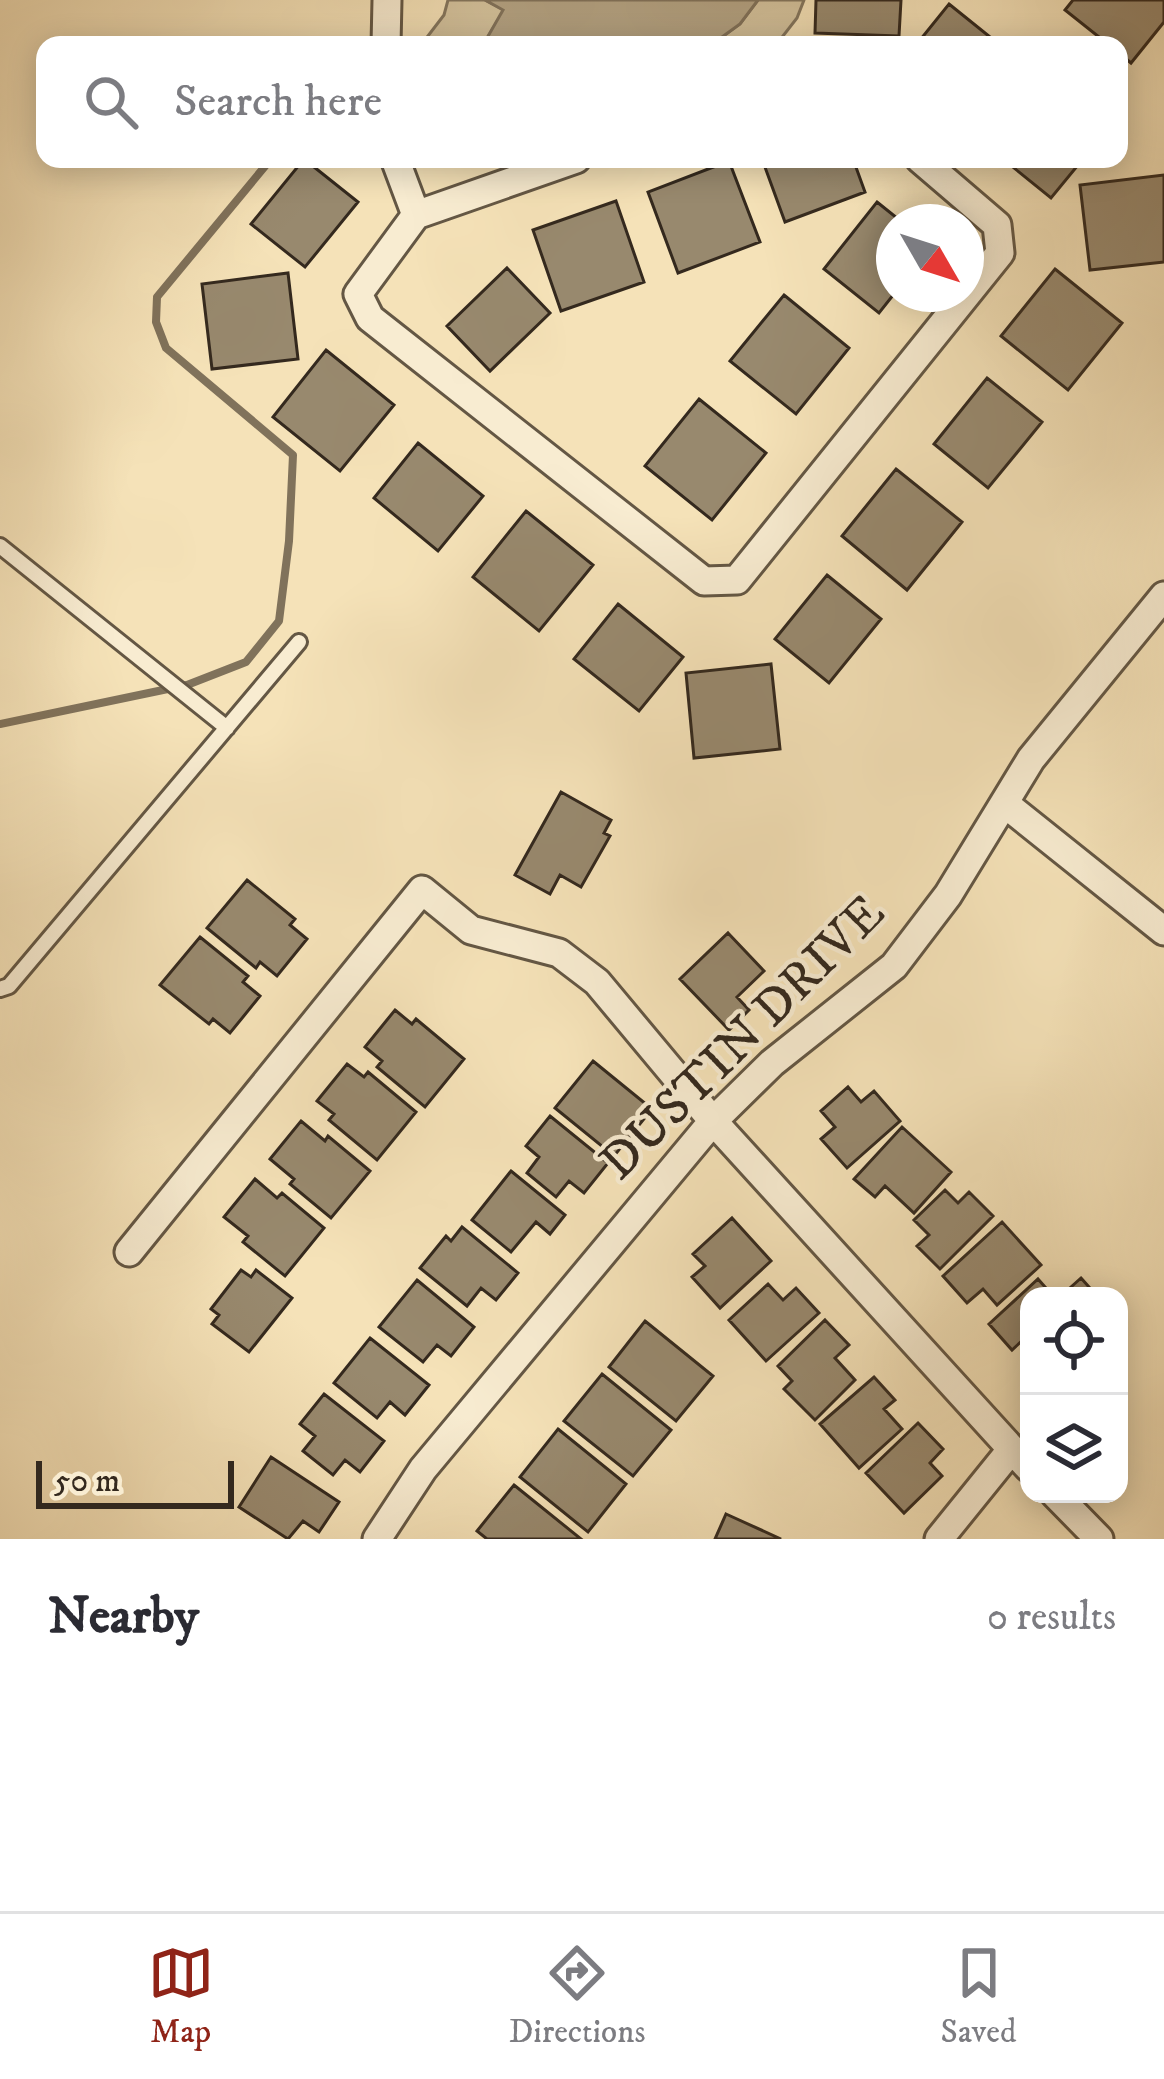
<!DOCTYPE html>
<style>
body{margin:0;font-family:"IM FELL DW Pica",serif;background:#f7f7f7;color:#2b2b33}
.controls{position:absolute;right:36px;bottom:36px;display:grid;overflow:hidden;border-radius:24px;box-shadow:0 6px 30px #0003}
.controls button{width:108px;height:108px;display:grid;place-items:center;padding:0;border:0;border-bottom:3px solid #e1e1e2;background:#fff;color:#2b2b33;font:60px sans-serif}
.compass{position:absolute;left:876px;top:204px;width:108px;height:108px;border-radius:50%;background:#fff;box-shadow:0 6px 30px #0003;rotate:129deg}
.scale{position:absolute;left:36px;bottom:30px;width:198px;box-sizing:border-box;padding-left:12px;border:6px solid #34291e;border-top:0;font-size:33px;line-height:42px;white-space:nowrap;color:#34291e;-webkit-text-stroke:9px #f8ecd1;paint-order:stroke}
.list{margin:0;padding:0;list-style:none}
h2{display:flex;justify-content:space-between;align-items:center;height:156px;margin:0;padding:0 48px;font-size:51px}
h2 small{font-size:39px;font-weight:400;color:#7c7c81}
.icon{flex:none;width:66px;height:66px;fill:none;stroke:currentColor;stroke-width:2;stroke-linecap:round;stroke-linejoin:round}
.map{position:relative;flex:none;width:1164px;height:1539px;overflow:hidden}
.search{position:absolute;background:#fff;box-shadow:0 6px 30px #0003;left:36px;right:36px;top:36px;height:132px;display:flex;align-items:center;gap:30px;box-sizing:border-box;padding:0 42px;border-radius:24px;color:#7c7c81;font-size:45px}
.sheet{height:372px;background:#fff}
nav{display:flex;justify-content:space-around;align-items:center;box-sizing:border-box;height:168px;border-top:3px solid #e1e1e2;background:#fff;font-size:33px;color:#7c7c81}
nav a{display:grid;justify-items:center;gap:6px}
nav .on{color:#8f2418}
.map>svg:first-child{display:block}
</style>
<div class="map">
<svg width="1164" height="1539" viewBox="0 0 1164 1539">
<rect width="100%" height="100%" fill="#f5e2b8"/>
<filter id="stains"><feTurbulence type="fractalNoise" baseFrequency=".00167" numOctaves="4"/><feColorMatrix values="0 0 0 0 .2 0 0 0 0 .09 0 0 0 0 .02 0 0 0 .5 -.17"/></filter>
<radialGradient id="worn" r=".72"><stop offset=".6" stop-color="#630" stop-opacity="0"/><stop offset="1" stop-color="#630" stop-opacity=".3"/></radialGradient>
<path fill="#d4c39e" stroke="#84765e" stroke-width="3" d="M448 0H485L504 10 483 45H421L444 15Z
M758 0H804L797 18 776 45H711L740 24Z"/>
<path fill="#b3a384" stroke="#80725b" stroke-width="3" d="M485 0H758L740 24 711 45H483L503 10Z"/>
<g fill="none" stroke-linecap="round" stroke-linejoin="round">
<path stroke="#80725b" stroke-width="8" d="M0 724 187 685 246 662 279 621 289 541 293 455 166 348 156 322 157 297 271 159"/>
</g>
<path fill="#98896e" stroke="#34291e" stroke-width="3" d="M816 0H901L899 36 815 33Z
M1073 0H1164V22L1131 63 1119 53V45H1109L1065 10Z
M949 4 1000 45H916Z
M304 159 358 202 305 267 251 224Z
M762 159H853L865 192 785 222Z
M1003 159H1083L1051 198Z
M729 161 760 242 678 273 648 192Z
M1164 175V262L1090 270 1080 185Z
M616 201 644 282 561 311 533 230Z
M877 202 902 222H894V294L879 313 824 269Z
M507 268 550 313 490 371 447 326Z
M1055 269 1122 323 1068 390 1001 336Z
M288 273 298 359 212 369 202 284Z
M784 295 849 348 796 414 730 361Z
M326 350 394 405 340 471 273 417Z
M987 378 1042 422 988 488 934 444Z
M699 399 766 453 712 520 645 466Z
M418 443 483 496 438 551 374 498Z
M896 469 962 522 907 590 842 536Z
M526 511 593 565 539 631 473 577Z
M827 575 881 619 829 683 775 639Z
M618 604 683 657 639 711 574 659Z
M771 664 780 749 694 758 686 673Z
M561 792 611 820 604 833 610 836 581 887 560 875 550 894 515 875Z
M247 880 295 919 290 925 307 939 277 976 260 962 256 968 207 928Z
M728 933 764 971 737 997 749 1010 729 1030 680 979Z
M200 937 248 976 243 982 260 996 230 1033 213 1019 209 1024 160 985Z
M395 1010 412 1024 416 1019 464 1059 425 1107 377 1067 382 1061 365 1047Z
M593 1061 652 1109 614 1156 555 1108Z
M347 1064 364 1077 368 1072 416 1112 377 1160 329 1120 334 1114 317 1101Z
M848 1087 861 1102 874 1091 900 1121 847 1168 821 1139 835 1127 821 1111Z
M550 1116 608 1163 584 1193 569 1181 556 1197 527 1173 539 1157 526 1146Z
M301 1121 325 1141 328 1136 370 1171 331 1218 290 1184 294 1179 270 1159Z
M902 1127 951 1172 914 1213 885 1186 875 1197 854 1179Z
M511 1171 565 1215 550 1234 536 1222 511 1252 472 1220Z
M255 1179 277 1198 282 1193 324 1228 285 1276 243 1242 248 1236 224 1217Z
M945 1190 958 1203 969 1192 993 1216 940 1269 917 1246 929 1235 914 1220Z
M732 1218 771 1261 720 1308 692 1277 705 1266 693 1254Z
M1002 1222 1041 1265 997 1305 983 1289 967 1303 943 1276Z
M462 1227 518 1273 496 1300 481 1288 467 1306 420 1268 446 1236 451 1241Z
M241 1270 251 1277 256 1270 292 1298 249 1352 212 1324 219 1315 211 1309Z
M1081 1278 1097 1296H1061Z
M1038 1279 1053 1296H1029V1345L1024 1339 1012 1350 989 1324Z
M417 1280 474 1327 451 1356 437 1345 423 1362 379 1327Z
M768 1284 783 1300 796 1288 819 1313 766 1361 729 1320Z
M825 1320 849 1345 835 1358 855 1380 815 1420 784 1389 792 1381 778 1366Z
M645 1321 713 1376 676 1421 609 1367Z
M370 1338 429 1385 405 1415 390 1402 377 1418 334 1383Z
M602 1374 671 1430 633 1476 564 1421Z
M874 1377 895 1400 884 1409 902 1429 859 1468 820 1424Z
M324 1394 384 1441 360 1472 345 1460 333 1475 303 1451 315 1436 300 1424Z
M918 1423 943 1449 930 1463 942 1476 904 1513 866 1473Z
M558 1429 626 1484 588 1532 520 1477Z
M271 1457 339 1502 319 1532 303 1521 288 1539 239 1507Z
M514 1485 581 1539H487L477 1531Z
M726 1514 781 1539H715Z"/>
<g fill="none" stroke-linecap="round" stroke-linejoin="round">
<g stroke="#645744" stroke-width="20">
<path id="service" d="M0 546 227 728
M0 989 9 986 299 642"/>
</g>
<g stroke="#645744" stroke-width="33">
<path id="minor" d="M386 45 387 0
M395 159 416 215
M576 159 416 215 358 294 370 318 704 581 737 580 1000 253 997 225 920 159
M1004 803 1164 931
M129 1252 422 890 471 930 559 953 597 982 713 1121 1029 1468
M1055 1494 1099 1539
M377 1539 423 1469 713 1121 772 1063 894 966 948 895 1031 759 1164 596
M939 1539 1011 1450"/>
</g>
<use href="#service" stroke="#f8ecd1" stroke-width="14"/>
<use href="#minor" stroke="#f8ecd1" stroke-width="27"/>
</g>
<g text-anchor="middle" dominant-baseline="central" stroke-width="9" stroke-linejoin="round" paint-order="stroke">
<g font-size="51" fill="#34291e" stroke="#f8ecd1">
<text transform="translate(743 1038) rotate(-45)">DUSTIN DRIVE</text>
</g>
</g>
<rect width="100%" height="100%" filter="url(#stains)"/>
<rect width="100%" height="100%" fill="url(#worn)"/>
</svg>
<div class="controls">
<button><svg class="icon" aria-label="locate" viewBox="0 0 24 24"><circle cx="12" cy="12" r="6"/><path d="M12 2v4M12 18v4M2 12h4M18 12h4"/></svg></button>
<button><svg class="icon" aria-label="layers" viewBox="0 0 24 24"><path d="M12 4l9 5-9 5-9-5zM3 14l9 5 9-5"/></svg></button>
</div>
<svg class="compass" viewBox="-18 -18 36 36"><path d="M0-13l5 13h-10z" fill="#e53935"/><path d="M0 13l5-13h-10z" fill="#7c7c81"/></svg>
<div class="scale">50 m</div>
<div class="search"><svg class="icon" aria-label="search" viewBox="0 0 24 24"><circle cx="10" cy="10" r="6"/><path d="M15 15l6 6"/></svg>Search here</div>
</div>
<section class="sheet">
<h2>Nearby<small>0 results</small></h2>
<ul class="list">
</ul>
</section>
<nav>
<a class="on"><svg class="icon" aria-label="map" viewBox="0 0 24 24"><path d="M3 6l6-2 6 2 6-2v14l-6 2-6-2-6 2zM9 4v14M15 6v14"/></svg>Map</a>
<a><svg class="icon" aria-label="directions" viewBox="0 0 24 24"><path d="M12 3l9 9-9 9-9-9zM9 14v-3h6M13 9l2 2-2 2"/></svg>Directions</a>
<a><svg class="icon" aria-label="saved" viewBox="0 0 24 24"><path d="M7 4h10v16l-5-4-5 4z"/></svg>Saved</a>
</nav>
